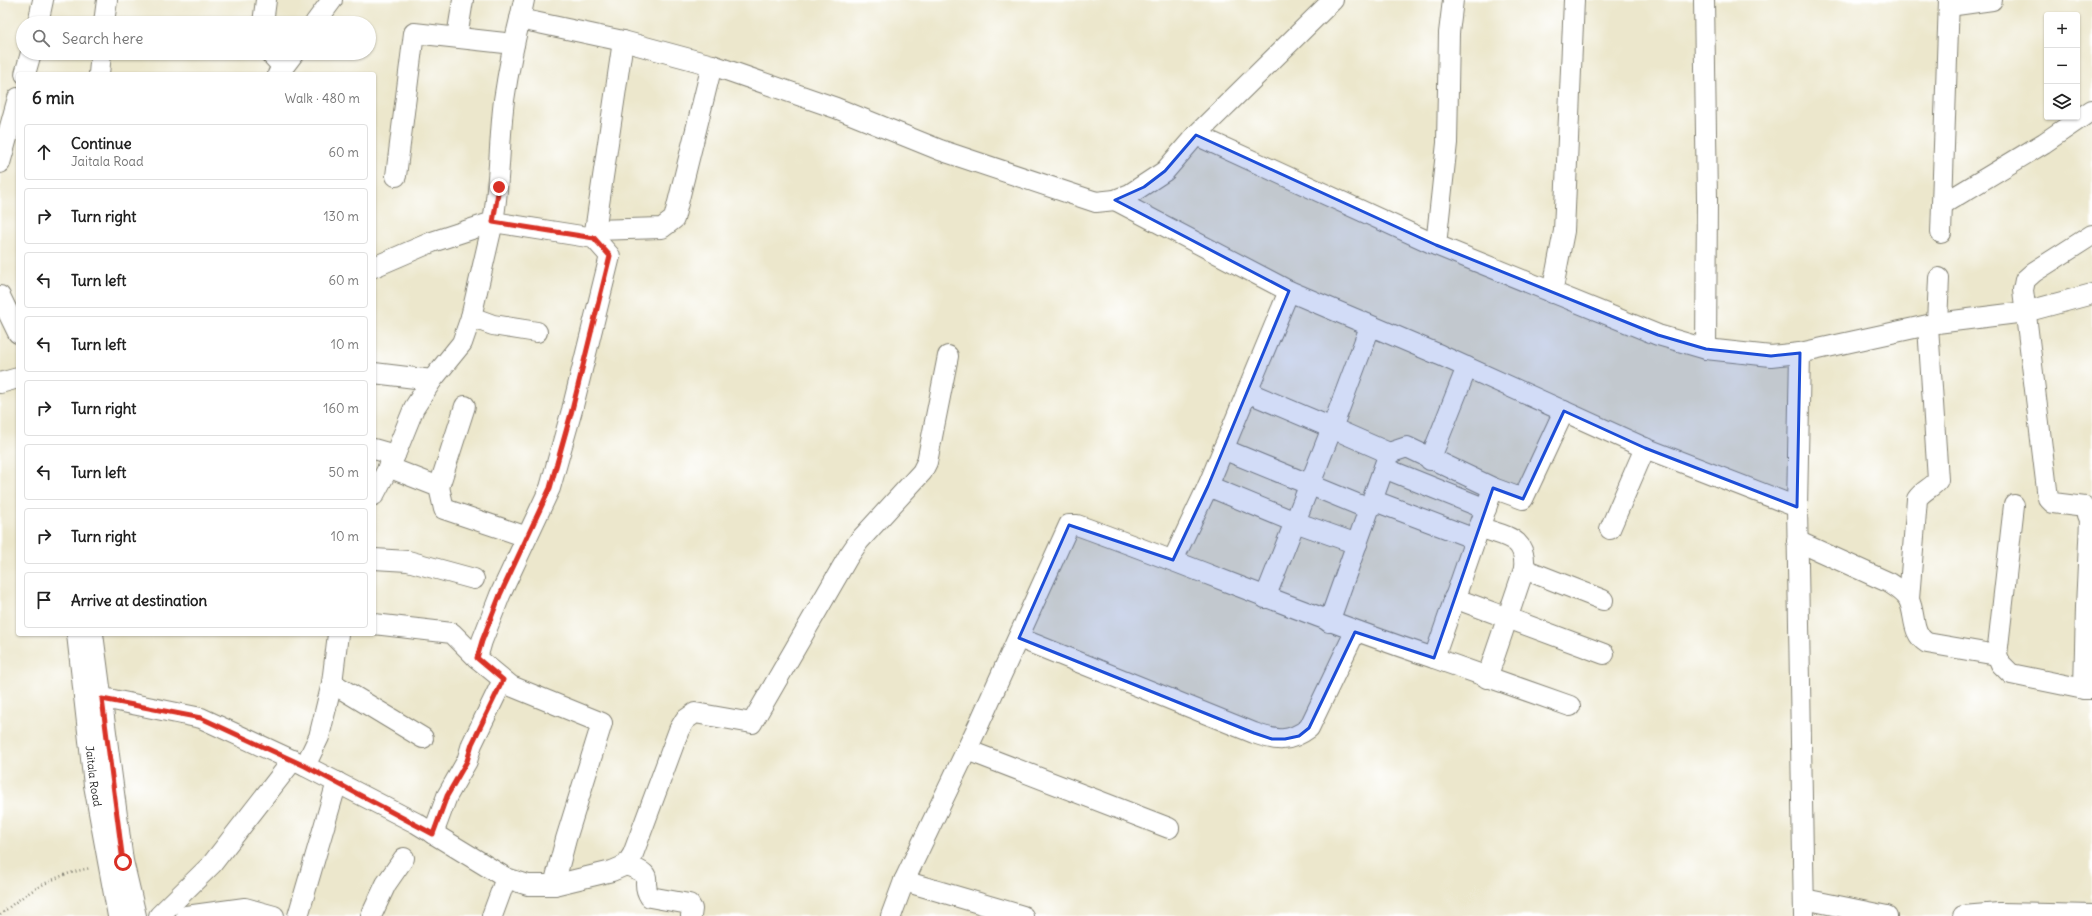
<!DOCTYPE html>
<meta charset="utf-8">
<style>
body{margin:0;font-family:Delius,sans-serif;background:#f6f6f6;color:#222}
.controls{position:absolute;right:12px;top:12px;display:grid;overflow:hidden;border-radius:4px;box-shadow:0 1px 3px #0004}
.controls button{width:36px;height:36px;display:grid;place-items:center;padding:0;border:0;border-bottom:1px solid #e0e0e0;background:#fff;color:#222;font:20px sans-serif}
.stop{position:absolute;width:12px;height:12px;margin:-9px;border:3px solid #d93025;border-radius:50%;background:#fff}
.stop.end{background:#d93025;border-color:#fff;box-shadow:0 1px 4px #0008}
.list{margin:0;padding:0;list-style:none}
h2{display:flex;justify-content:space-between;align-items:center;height:52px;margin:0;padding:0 16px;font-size:17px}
h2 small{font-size:13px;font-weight:400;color:#767676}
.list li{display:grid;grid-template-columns:26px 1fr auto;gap:12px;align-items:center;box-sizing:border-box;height:56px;margin:0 8px 8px;padding:0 8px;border:1px solid #e0e0e0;border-radius:4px}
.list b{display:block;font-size:15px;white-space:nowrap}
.list p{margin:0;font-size:13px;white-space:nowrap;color:#767676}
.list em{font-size:13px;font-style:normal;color:#767676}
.icon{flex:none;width:22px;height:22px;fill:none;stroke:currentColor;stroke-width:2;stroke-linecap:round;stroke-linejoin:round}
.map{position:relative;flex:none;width:2092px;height:916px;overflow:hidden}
.search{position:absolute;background:#fff;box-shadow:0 1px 3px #0004;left:16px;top:16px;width:360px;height:44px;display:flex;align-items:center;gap:10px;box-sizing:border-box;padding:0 14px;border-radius:22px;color:#767676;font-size:15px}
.panel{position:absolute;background:#fff;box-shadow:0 1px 3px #0004;left:16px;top:72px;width:360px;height:564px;border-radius:4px}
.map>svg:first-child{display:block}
</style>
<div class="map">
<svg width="2092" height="916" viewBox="0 0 2092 916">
<rect width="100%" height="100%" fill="#fff"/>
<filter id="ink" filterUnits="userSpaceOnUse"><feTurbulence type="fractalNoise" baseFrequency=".025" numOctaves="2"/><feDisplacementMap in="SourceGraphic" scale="8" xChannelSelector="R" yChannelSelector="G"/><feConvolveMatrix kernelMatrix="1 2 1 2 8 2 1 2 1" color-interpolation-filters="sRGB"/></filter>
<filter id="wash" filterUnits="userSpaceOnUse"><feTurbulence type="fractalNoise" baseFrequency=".012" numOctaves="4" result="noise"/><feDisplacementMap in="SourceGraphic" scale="16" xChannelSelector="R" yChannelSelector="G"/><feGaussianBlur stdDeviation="0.9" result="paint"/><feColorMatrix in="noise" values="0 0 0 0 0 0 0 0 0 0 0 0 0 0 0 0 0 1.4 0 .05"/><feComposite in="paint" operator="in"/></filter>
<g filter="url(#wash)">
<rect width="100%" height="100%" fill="#ece7cc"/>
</g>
<g filter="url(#ink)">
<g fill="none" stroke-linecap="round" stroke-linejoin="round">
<g stroke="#848274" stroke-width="22">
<g id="minor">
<path d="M524 0 520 19 623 41 712 65 836 108 940 150 1096 202 1115 200 1130 194 1165 171 1196 135 1333 0"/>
<path d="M1704 0 1707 200 1706 349"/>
<path d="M1949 6 1992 0"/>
<path d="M38 23 43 0"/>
<path d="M104 23 107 0"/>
<path d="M263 23 266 0"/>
<path d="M315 23 332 0"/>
<path d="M457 37 463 0"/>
<path d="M270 53 283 67"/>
<path d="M25 74 31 53"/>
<path d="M99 74 101 53"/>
<path d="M278 74 294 53"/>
<path d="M1196 135 1436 245 1658 335 1706 349 1771 356 1800 353 1937 323 2025 312 2092 294"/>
<path d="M0 163 18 98"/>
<path d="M396 176 414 33 514 44"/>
<path d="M1115 200 1289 291 1440 355 1645 448 1797 507"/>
<path d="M1943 204 2044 143 2092 110"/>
<path d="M595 230 662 228 674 219 712 65"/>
<path d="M1941 233 1949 0"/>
<path d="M2092 235 2034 272 2025 280 2023 290 2048 498 2053 503 2085 507 2090 520 2086 607 2084 689H2092"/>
<path d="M1436 245 1447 143 1449 33 1453 0"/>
<path d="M374 267 432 242 493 222C500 182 499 141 504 100 508 73 513 46 520 19"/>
<path d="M1552 293 1564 231 1574 0"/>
<path d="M0 296 18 333"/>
<path d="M471 317 493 325 537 332"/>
<path d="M1937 323 1939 278"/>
<path d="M1800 353 1797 507 1804 916"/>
<path d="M374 373 432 380"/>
<path d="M0 383 18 378"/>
<path d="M1247 392 1332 428 1370 327"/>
<path d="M374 449 395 455"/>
<path d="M1223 449 1369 509"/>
<path d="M1389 453 1407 447 1493 488"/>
<path d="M1430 460 1467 367"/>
<path d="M388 467 439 487 444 509 527 537"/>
<path d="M1384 468 1486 509"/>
<path d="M1208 486 1295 522 1357 544"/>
<path d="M439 487 465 406"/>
<path d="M374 495 395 455 414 408 432 380 462 343 471 317 493 222 594 238"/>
<path d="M1372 500 1475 539"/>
<path d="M2014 505 1997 655 2001 664 2011 674 2084 689"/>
<path d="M1479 527C1505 537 1527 536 1524 569"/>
<path d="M1610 529 1645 448"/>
<path d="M1797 541 1890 583C1896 587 1906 593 1909 600 1916 615 1911 633 1927 643L1997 655"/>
<path d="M374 559 408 561 474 579"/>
<path d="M1173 560 1208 486 1289 291"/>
<path d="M1265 598 1332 428 1389 453 1329 622"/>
<path d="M1454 598 1604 654"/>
<path d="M1909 599 1917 499C1923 490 1932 488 1938 480L1928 326"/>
<path d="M374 624 452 633 477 658"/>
<path id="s1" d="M77 634 94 785 118 916"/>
<path d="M93 634 123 861 136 916"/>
<path d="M1019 638 1254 733C1276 741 1289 743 1309 728L1355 632"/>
<path d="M1434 658 1570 706"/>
<path d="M1487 678 1524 569 1603 600"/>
<path d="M332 683 423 738"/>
<path d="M84 694 201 718 305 766 416 823 506 878 528 885H554L612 871 626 865 633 854 679 730 685 720 695 713 752 723 848 557 859 541 922 472 927 462 948 356"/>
<path d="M967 750 1169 828"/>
<path d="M305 766 319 737 332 683 338 634"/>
<path d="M433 834 447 796 467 761 472 744 503 680"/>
<path d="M626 865C660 877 638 878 650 897L689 904 692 909 691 916"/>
<path d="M904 881 1023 916"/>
<path d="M554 885 566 839 602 723 511 686 477 658 482 641 500 595 550 488 572 410 610 256 594 238 623 41"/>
<path d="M1804 899 1887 916"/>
<path d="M159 916 212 864 293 760"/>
<path d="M186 916 245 908 274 916"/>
<path d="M298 916 337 782"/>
<path d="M371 916 386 884 404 858"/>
<path d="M492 916 506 878"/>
<path d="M891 916 904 881 979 724 1069 525H1077C1197 568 1313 618 1434 658L1493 488 1523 499 1564 411"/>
<path d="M1963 916 1999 913 2092 915"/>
</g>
</g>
<path stroke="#848274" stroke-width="2.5" stroke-dasharray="1 3" stroke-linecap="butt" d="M0 915C27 891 56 874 91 868"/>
<use href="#minor" stroke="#fff" stroke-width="20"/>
</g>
</g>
<g fill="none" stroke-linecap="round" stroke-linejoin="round" filter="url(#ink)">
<path stroke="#d93025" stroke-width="5" d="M123 862 102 699 201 718 305 766 433 834 447 796 467 761 472 744 503 680 477 658 482 641 500 595 550 488 572 410 610 256 594 238 493 222 499 187"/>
</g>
<path fill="#1d4ed8" fill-opacity="0.2" stroke="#1d4ed8" stroke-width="3" stroke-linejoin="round" d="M1196 135 1436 245 1658 335 1706 349 1771 356 1800 353 1797 507 1645 448 1564 411 1523 499 1493 488 1434 658 1355 632 1309 728 1299 736 1285 739H1272L1254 733 1019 638 1069 525 1173 560 1208 486 1289 291 1115 200 1144 187 1165 171Z"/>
<g text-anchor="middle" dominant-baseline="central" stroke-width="3" stroke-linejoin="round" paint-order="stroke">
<g font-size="11" fill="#1c1c1c" stroke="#fff">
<text stroke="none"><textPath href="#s1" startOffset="143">Jaitala Road</textPath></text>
</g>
</g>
</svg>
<div class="controls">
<button>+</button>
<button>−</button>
<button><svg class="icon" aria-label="layers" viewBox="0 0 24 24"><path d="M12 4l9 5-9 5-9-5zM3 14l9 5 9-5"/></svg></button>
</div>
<div class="stop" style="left:123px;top:862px"></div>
<div class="stop end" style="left:499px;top:187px"></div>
<div class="search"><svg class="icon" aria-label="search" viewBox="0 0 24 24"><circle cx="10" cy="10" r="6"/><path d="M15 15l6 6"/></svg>Search here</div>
<section class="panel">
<h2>6 min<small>Walk · 480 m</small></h2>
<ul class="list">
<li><svg class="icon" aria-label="ahead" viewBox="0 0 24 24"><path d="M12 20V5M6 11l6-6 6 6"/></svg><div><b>Continue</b><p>Jaitala Road</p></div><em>60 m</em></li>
<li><svg class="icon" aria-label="right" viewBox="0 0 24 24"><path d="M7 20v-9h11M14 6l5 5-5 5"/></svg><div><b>Turn right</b></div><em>130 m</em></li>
<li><svg class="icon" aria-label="left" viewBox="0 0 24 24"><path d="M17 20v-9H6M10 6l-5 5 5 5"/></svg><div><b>Turn left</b></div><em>60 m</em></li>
<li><svg class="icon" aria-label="left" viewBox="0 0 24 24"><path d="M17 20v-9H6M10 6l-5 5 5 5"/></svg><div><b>Turn left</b></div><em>10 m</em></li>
<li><svg class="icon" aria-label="right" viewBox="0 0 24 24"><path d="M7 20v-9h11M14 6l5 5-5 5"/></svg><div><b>Turn right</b></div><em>160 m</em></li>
<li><svg class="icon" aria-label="left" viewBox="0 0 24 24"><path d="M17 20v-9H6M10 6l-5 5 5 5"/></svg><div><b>Turn left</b></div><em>50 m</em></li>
<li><svg class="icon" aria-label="right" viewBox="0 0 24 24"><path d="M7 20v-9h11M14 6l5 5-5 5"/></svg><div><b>Turn right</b></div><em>10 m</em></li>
<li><svg class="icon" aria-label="arrive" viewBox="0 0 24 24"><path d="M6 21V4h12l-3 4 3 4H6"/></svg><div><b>Arrive at destination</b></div></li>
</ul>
</section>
</div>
